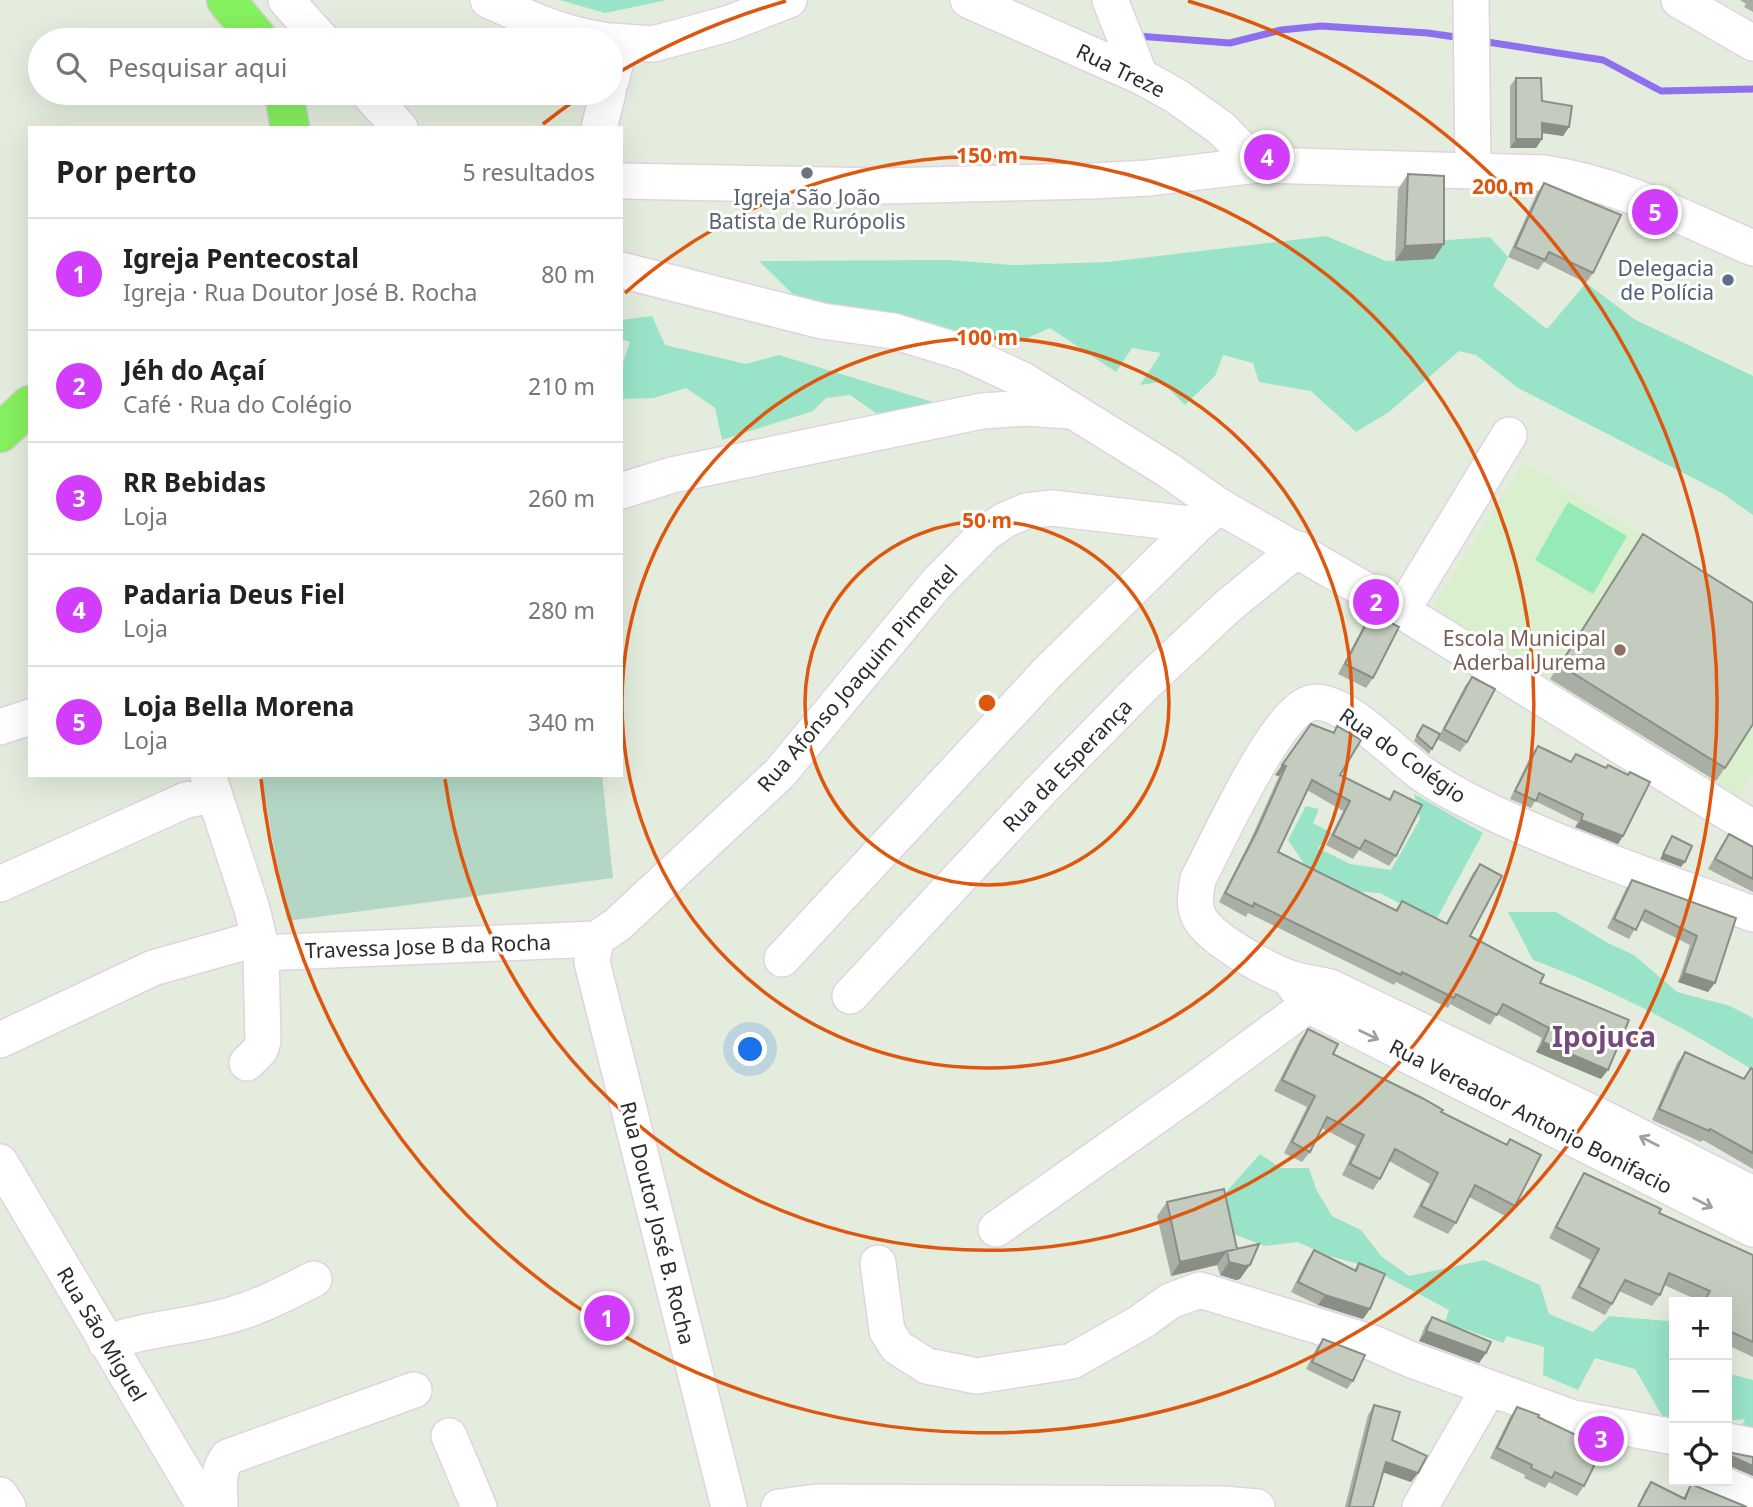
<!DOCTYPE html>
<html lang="pt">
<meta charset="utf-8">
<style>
body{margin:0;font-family:"Noto Sans",sans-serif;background:#f2f2f2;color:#222}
.controls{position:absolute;right:21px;bottom:21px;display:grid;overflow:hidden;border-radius:0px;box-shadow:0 7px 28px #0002}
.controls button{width:63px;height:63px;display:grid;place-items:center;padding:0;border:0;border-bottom:2px solid #e0e0e0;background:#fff;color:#222;font:35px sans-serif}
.you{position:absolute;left:751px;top:1050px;width:24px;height:24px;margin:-18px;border:5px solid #fff;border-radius:50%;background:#1a73e8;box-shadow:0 0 0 10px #1a73e833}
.badge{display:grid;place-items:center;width:46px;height:46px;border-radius:50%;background:#d23cfb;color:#fff;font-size:23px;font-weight:700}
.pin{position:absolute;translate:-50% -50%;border:4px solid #fff;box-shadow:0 2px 7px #0006}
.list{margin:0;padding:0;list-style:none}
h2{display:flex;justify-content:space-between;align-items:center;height:91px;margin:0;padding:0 28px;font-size:30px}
h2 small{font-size:23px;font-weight:400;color:#767676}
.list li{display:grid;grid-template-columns:46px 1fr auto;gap:21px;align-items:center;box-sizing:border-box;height:112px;padding:0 28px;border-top:2px solid #e0e0e0}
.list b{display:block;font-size:26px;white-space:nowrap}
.list p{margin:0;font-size:23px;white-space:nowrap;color:#767676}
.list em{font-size:23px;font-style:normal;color:#767676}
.icon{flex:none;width:38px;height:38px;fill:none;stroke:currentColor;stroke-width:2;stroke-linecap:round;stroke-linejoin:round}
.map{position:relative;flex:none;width:1753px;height:1507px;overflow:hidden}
.search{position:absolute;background:#fff;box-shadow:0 7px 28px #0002;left:28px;top:28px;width:595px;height:77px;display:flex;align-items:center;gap:18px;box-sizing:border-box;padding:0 24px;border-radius:38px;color:#767676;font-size:26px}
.panel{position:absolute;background:#fff;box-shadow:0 7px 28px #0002;left:28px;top:126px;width:595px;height:651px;border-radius:0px}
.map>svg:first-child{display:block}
</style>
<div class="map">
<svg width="1753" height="1507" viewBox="0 0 1753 1507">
<rect width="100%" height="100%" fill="#e4eddd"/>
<path fill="#d9efcd" d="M1524 462 1753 604V775L1733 806 1428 615Z"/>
<path fill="#99e4c8" d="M560 0H667L605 13Z
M1326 236 1386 261 1433 259 1434 241 1490 237 1508 257 1493 286 1547 329 1586 283 1634 319 1753 376V515L1722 493 1518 388 1476 355 1459 351 1389 412 1356 432 1311 391 1259 382 1253 363 1223 355 1215 376 1185 405 1162 382 1140 385 1161 353 1132 348 1116 372 1050 328 1023 340 959 336 811 312 759 261 949 260 1012 265 1108 262Z
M652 316 665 345 746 364 779 355 946 406 880 416 850 395 826 398 813 411 722 440 715 408 686 388 654 398 621 399V367L630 342 621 339V320Z
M1414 794 1483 833 1435 922 1380 893 1352 891 1314 878 1288 840 1306 806 1319 809 1313 823 1332 833 1318 848 1350 864 1391 870 1420 819Z
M1508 912H1556L1608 943 1634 955 1677 992 1730 1006 1753 1018V1070C1683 1027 1610 988 1533 960Z
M1260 1154 1281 1168H1309L1316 1189 1332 1216 1361 1230 1381 1256 1409 1276 1484 1260 1540 1285 1549 1314 1593 1332 1609 1316 1668 1321 1674 1325V1420L1664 1419 1635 1369 1595 1358 1578 1390 1543 1375 1544 1347 1507 1336 1503 1343 1445 1322 1449 1310 1368 1267 1330 1256 1297 1242 1265 1246 1236 1235 1223 1243 1214 1202 1226 1192Z
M1727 1373 1753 1380V1438L1738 1435 1745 1419 1727 1421Z"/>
<path fill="#b4d7c5" d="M261 775H602L613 878 287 921Z"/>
<path fill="#95ebb7" d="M1568 502 1627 536 1593 594 1535 560Z"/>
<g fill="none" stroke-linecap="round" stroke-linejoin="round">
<path stroke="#8e70ef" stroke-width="7" d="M1137 36 1230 43 1281 30 1321 26 1428 33 1462 38
M1481 41 1603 60 1661 91 1753 89"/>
<g stroke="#e0d2e4" stroke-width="38">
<path id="minor" d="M286 0 322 40
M488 0C525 17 563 35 604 40
M968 0 1140 76 1176 96 1221 128 1257 165
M1110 0 1140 76
M1471 0 1473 171
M1679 0 1753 43
M611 41 653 44 727 24 789 0
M611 81 621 42
M368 93 400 128
M599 128 608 93
M621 181 884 186 1092 181 1148 178 1257 165 1544 173C1618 183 1685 219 1753 248
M621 270 822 321 893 331 965 353 1023 380 1168 470 1219 506
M621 491 672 475 982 411 1025 408 1070 411
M1402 611 1509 435
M0 727 30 717
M208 775 252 909 259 938 261 953 263 1041 260 1050 247 1063
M0 884 186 800 214 795
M1753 914C1677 886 1599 860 1524 827 1488 811 1453 795 1421 773 1397 756 1341 695 1311 703 1275 712 1217 844 1198 879 1196 892 1193 905 1199 917 1210 939 1264 968 1287 977 1300 983 1316 983 1330 987L1603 1118 1753 1194
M596 939 617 925 780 773 937 583 986 533 1005 520 1026 511 1052 508 1197 525
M596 939 592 962 729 1507
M261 953 596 939
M782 959 1047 673 1197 525 1219 506 1402 611 1753 828
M1289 978 1308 1005 1753 1229
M850 996 1040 791 1144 685 1228 606 1298 549
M0 1040 153 968 259 938
M0 1162 205 1507
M996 1229 1196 1088 1308 1005 1317 984
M878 1263 887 1331 897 1347 927 1366 977 1376 1072 1361 1141 1322 1170 1301 1200 1290 1373 1343 1412 1360 1573 1418 1674 1437
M106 1343C147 1328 192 1327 234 1314 262 1306 288 1292 314 1279
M449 1436 479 1507
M1727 1441 1753 1446
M1715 1481 1753 1498
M0 1495 8 1507
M220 1507C220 1490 216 1471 228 1457L414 1390
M779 1507 817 1502 1222 1504 1257 1507
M1420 1507 1489 1388"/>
</g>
<g stroke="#d0d0d0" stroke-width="41">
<path id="major" d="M226 0 259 40
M284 93 290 128
M0 433 30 405"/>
</g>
<use href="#minor" stroke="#fff" stroke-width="35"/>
<use href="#major" stroke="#85f15e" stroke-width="38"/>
</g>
<path fill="#a9afa5" d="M1740 0H1753V12L1744 7 1746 4Z
M1516 78 1569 127 1563 136 1542 133V139L1536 148H1510V86Z
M1408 174 1434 259 1395 261 1398 189Z
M1544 183 1593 273 1586 283 1544 262 1538 270 1508 257 1537 193Z
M1643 534 1725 768 1716 781 1550 679Z
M1372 613 1373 678 1366 688 1338 674 1365 623Z
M1472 677 1467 742 1460 752 1437 739 1429 754 1414 741 1419 730 1423 725 1440 734 1465 686Z
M1337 726 1340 775 1389 799 1394 791 1396 856 1389 866 1359 850 1353 859 1326 845 1343 811 1307 790 1278 852 1395 910 1402 901 1446 923 1473 873 1480 864 1470 936 1540 983 1601 1079 1536 1052 1542 1038 1497 1014 1490 1025 1450 1004 1448 1008 1396 982 1394 985 1248 913 1246 917 1219 902 1250 841 1279 776 1275 775 1333 733Z
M1538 746 1570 762 1576 754 1623 836 1618 844 1575 827 1578 822 1535 801 1531 808 1510 799 1532 753Z
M1729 834 1753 847V892L1708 869 1722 844Z
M1632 880 1736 918 1708 992 1678 982 1690 945 1640 920 1629 939 1607 928 1626 889Z
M1308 1029 1333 1054 1441 1112 1506 1145 1510 1139 1515 1206 1507 1217 1469 1197 1456 1223 1448 1234 1413 1217 1430 1184 1389 1161 1380 1179 1373 1190 1342 1175 1356 1146 1322 1128 1310 1152 1302 1162 1284 1153 1307 1107 1274 1091 1300 1040Z
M1685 1052 1743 1079 1751 1068 1753 1069V1169L1703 1140 1701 1142 1652 1120 1677 1063Z
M1584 1173 1659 1213 1753 1261V1357L1727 1345V1302H1702L1664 1285 1660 1295 1652 1306 1619 1291 1612 1304 1605 1315 1571 1298 1591 1260 1549 1238 1577 1184Z
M1224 1189 1240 1279 1236 1280 1220 1275 1217 1265 1171 1276 1157 1216 1167 1202Z
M1314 1250 1354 1270 1359 1263 1370 1309 1363 1319 1318 1305 1291 1292 1307 1260Z
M1432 1317 1486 1353 1479 1363 1419 1341 1425 1326Z
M1323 1339 1353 1381 1347 1389 1306 1369 1317 1347Z
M1374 1405 1392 1440 1418 1473 1411 1482 1383 1472 1373 1507H1345L1368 1415Z
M1517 1407 1581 1437 1585 1432 1584 1486 1577 1496 1549 1482 1545 1488 1524 1478 1525 1475 1490 1458 1510 1417Z
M1651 1482 1683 1498 1691 1484 1747 1507H1637L1645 1490Z"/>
<path fill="#898f86" d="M1542 123 1569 127 1563 136 1536 132Z
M1516 139H1542L1536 148H1510Z
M1444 244 1434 259 1395 261 1405 246Z
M1282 765 1286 766 1279 776 1275 775Z
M1581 820 1623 836 1618 844 1575 827Z
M1663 854 1685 862 1681 867 1660 859Z
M1684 973 1715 983 1708 992 1678 982Z
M1543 1042 1608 1070 1601 1079 1536 1052Z
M1227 1251 1217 1265 1171 1276 1180 1262Z
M1229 1262 1250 1265 1240 1279 1236 1280 1220 1275Z
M1325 1295 1370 1309 1363 1319 1318 1305Z
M1426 1331 1486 1353 1479 1363 1419 1341Z
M1727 1454 1753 1466V1476L1727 1465Z
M1386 1462 1418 1473 1411 1482 1379 1471Z"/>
<path fill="#c4ccc0" stroke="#898f86" stroke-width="2" d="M1516 78H1541L1542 101 1572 106 1569 127 1542 123V139H1516Z
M1408 174 1444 176V244L1405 246Z
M1544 183 1621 215 1593 273 1549 252 1545 260 1515 247Z
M1643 534 1753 603V724L1725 768 1560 665Z
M1372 613 1399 627 1373 678 1345 664Z
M1472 677 1495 689 1467 742 1444 729Z
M1311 724 1334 733 1337 726 1361 740 1340 775 1390 800 1394 791 1422 805 1396 856 1365 840 1360 849 1333 835 1350 801 1312 780 1278 852 1397 911 1402 901 1447 924 1480 864 1502 876 1470 936 1544 975 1540 983 1629 1020 1608 1070 1543 1042 1549 1028 1503 1004 1497 1015 1456 994 1454 998 1402 972 1401 975 1254 903 1253 907 1225 893 1257 831 1286 766 1282 765Z
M1423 725 1440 734 1432 749 1417 736Z
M1538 746 1571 762 1576 754 1606 768 1608 765 1628 775 1630 772 1650 782 1623 836 1581 820 1583 814 1539 793 1536 801 1515 791Z
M1729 834 1753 847V879L1715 859Z
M1672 836 1692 846 1685 862 1663 854Z
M1632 880 1736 918 1715 983 1684 973 1697 936 1645 910 1636 930 1614 919Z
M1308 1029 1338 1044 1333 1054 1422 1098 1443 1110 1441 1112 1507 1145 1510 1139 1541 1155 1515 1206 1475 1185 1456 1223 1421 1206 1438 1173 1395 1149 1380 1179 1350 1164 1364 1135 1327 1117 1310 1152 1292 1142 1315 1096 1282 1080Z
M1685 1052 1744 1079 1751 1068 1753 1069V1153L1710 1129 1709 1131 1659 1109Z
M1584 1173 1661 1209 1659 1213 1753 1255V1342L1727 1330V1302H1704L1710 1291 1669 1273 1660 1295 1625 1280 1612 1304 1579 1287 1599 1249 1556 1227Z
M1224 1189 1237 1249 1180 1262 1167 1202Z
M1259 1244 1250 1265 1245 1266 1229 1262 1227 1251Z
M1314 1250 1356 1271 1359 1263 1385 1274 1370 1309 1325 1295 1298 1282Z
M1432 1317 1491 1342 1486 1353 1426 1331Z
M1323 1339 1365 1355 1353 1381 1312 1362Z
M1374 1405 1400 1412 1392 1440 1427 1456 1418 1473 1386 1462 1373 1507H1349Z
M1517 1407 1539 1415 1538 1417 1582 1438 1585 1432 1606 1442 1584 1486 1555 1472 1552 1478 1531 1468 1532 1465 1497 1448Z
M1727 1452 1753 1457V1466L1727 1454Z
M1651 1482 1685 1499 1691 1484 1747 1507H1638Z"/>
<defs><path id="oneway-shaft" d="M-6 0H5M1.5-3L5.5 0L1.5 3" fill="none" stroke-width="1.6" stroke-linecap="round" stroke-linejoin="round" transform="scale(1.75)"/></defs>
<g stroke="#a0a0a0">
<use href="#oneway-shaft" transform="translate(1369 1035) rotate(26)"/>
<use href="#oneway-shaft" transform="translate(1649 1141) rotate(-153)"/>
<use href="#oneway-shaft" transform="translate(1703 1203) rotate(27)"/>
</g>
<g fill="none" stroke="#df570e" stroke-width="3.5">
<circle cx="987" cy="703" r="182"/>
<circle cx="987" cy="703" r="365"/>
<path d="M625 293A547 547 0 1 1 445 779"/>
<path d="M543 124A730 730 0 0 1 584 94M611 77A730 730 0 0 1 786 1M1188 1A730 730 0 1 1 261 779"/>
</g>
<circle fill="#6b7280" stroke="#fff" stroke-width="2.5" cx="807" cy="173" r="7"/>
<circle fill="#5c6f8a" stroke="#fff" stroke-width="2.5" cx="1728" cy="280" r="7"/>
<circle fill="#8d6e63" stroke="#fff" stroke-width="2.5" cx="1620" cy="650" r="7"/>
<g text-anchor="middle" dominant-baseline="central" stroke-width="6" stroke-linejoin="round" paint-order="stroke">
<g font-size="21" fill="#2b2b2b" stroke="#fff">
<text transform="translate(1121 70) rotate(26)">Rua Treze</text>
<text transform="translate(857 678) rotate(-49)">Rua Afonso Joaquim Pimentel</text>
<text transform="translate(1403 755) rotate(35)">Rua do Colégio</text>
<text transform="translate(1067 765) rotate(-46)">Rua da Esperança</text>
<text transform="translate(428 946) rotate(-2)">Travessa Jose B da Rocha</text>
<text transform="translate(1531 1116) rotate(27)">Rua Vereador Antonio Bonifacio</text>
<text transform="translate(658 1223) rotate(76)">Rua Doutor José B. Rocha</text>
<text transform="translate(102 1334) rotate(59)">Rua São Miguel</text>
</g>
<g font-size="21" fill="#5b616d" stroke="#fff">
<text x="807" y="197">Igreja São João<tspan x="807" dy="24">Batista de Rurópolis</tspan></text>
</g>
<g font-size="21" fill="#4e5e75" stroke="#fff" text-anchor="end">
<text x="1714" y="268">Delegacia<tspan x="1714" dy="24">de Polícia</tspan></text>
</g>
<g font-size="21" fill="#785e54" stroke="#fff" text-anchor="end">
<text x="1606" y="638">Escola Municipal<tspan x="1606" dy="24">Aderbal Jurema</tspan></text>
</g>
<g font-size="28" font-weight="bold" fill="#724b7c" stroke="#fff">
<text x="1604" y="1036">Ipojuca</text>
</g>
</g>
<circle cx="987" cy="703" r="10" fill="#df570e" stroke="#fff" stroke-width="3.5"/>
<g font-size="21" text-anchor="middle" font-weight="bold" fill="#df570e" stroke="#fff" stroke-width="6" stroke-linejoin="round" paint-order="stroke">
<text x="987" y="163">150 m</text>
<text x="1503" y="194">200 m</text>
<text x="987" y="345">100 m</text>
<text x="987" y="528">50 m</text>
</g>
</svg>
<div class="controls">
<button>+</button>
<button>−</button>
<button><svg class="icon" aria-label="locate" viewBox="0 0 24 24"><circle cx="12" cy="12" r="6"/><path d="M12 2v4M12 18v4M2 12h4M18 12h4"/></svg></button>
</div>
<div class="you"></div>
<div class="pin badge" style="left:607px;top:1318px">1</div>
<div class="pin badge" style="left:1376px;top:602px">2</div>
<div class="pin badge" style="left:1601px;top:1439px">3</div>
<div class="pin badge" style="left:1267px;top:157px">4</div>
<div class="pin badge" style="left:1655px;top:212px">5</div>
<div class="search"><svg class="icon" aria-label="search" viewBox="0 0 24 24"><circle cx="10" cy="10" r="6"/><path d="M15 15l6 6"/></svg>Pesquisar aqui</div>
<section class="panel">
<h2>Por perto<small>5 resultados</small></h2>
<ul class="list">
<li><span class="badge">1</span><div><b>Igreja Pentecostal</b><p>Igreja · Rua Doutor José B. Rocha</p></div><em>80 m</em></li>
<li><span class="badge">2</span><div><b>Jéh do Açaí</b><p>Café · Rua do Colégio</p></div><em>210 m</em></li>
<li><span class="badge">3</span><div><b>RR Bebidas</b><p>Loja</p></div><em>260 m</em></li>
<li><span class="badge">4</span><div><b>Padaria Deus Fiel</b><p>Loja</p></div><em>280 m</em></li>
<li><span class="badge">5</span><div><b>Loja Bella Morena</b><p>Loja</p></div><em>340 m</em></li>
</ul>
</section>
</div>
